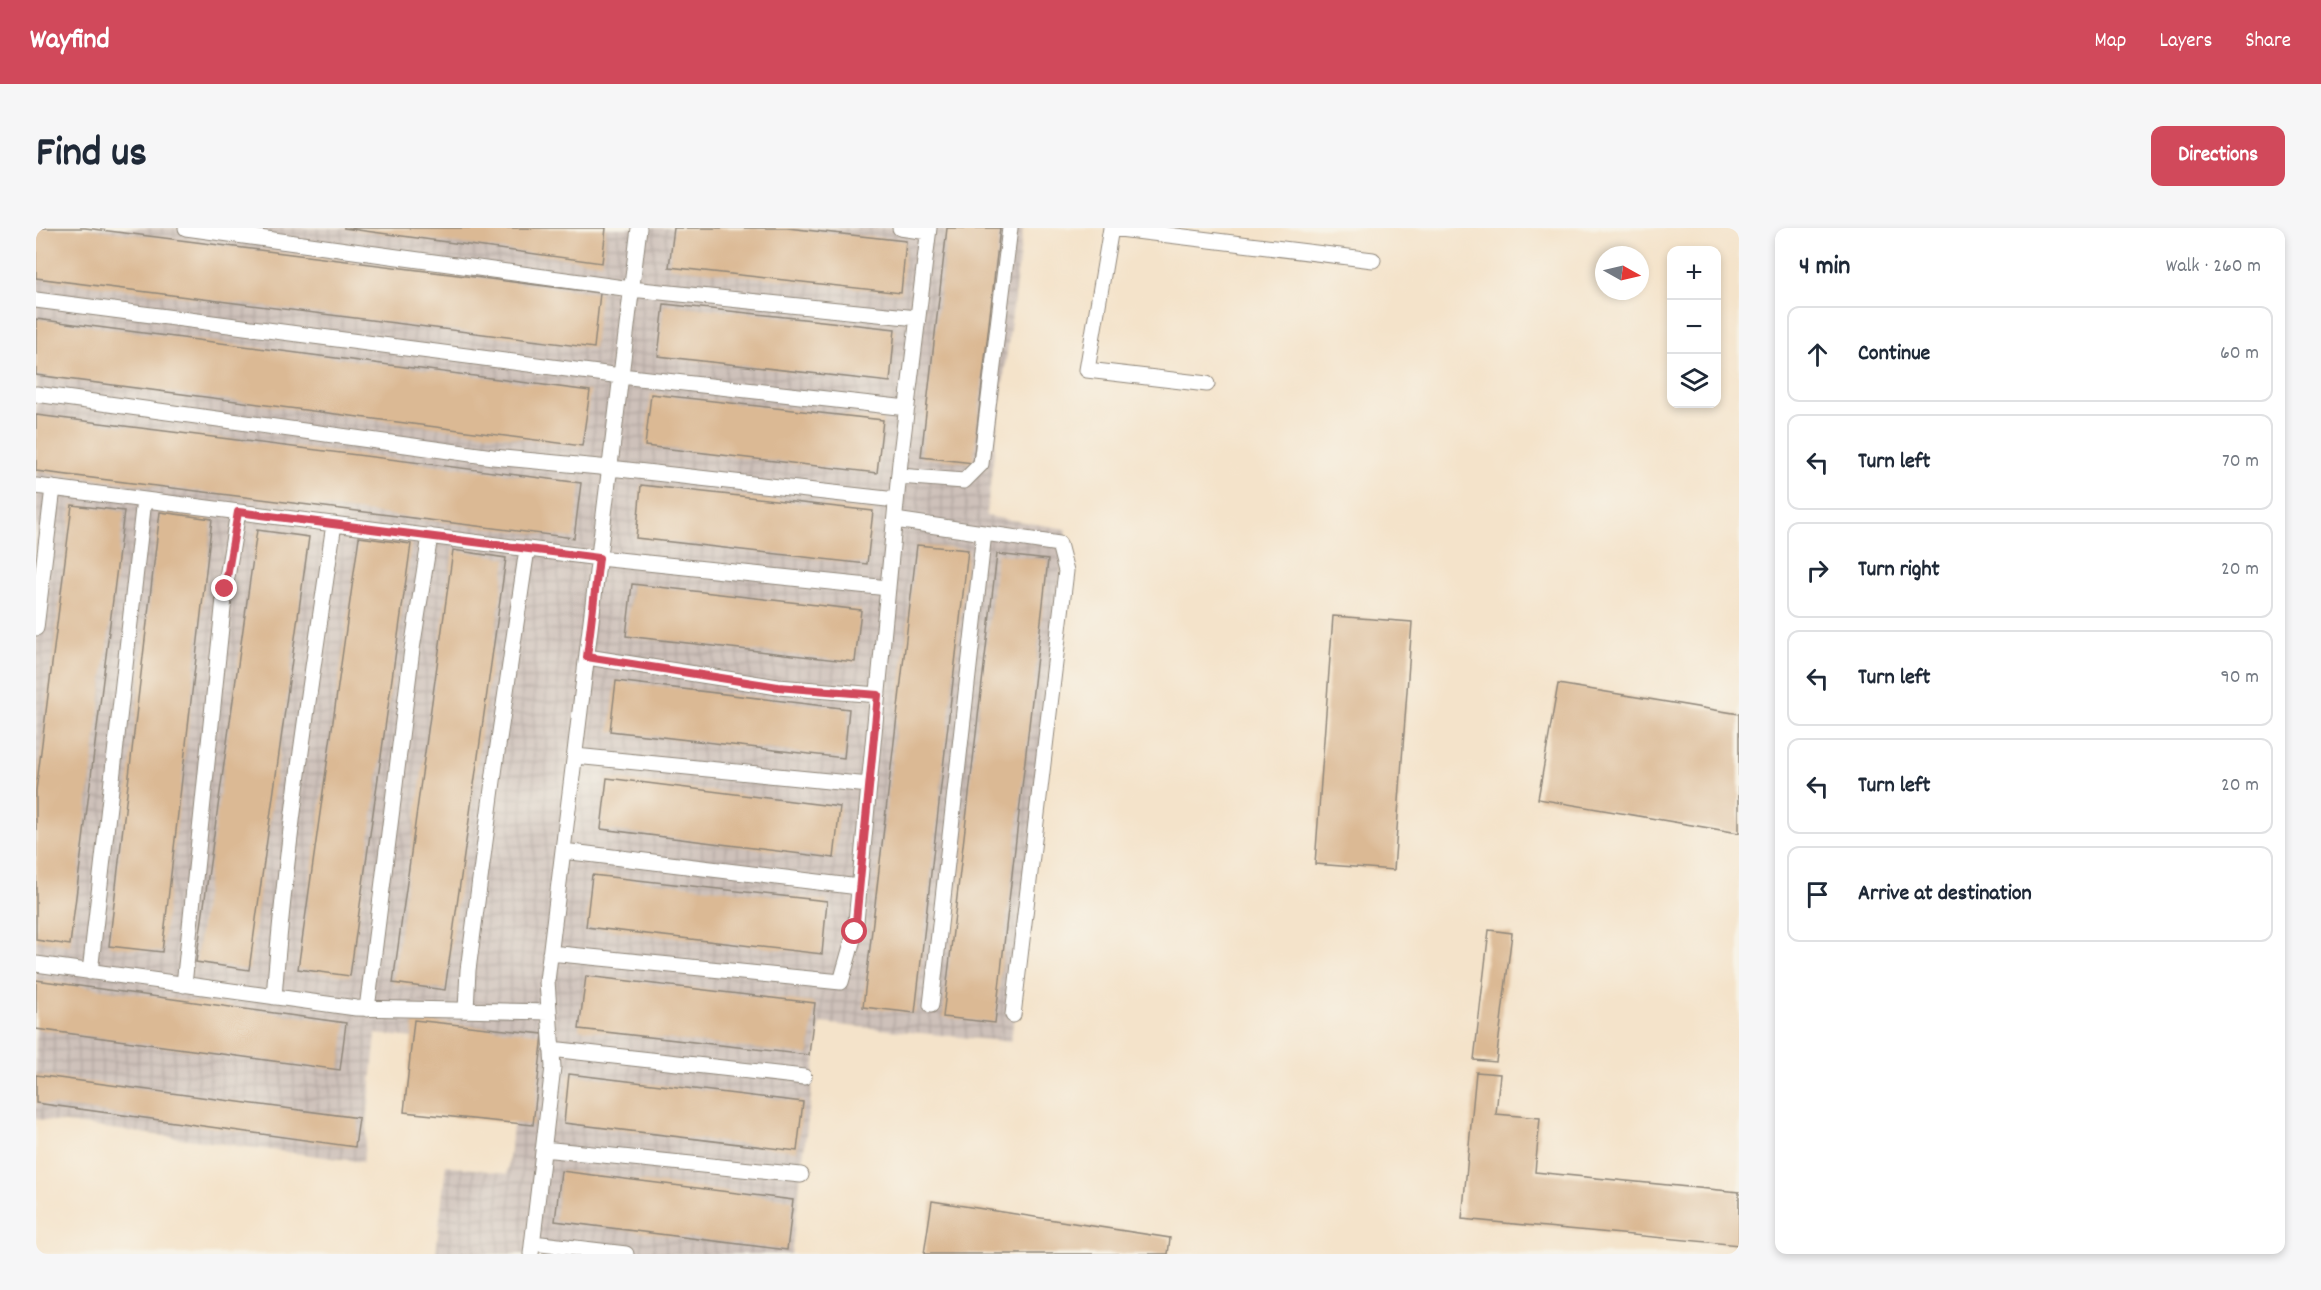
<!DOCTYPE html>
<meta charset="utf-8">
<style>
body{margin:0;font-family:Dekko,sans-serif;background:#f6f6f7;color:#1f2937}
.controls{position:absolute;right:18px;top:18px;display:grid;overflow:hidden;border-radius:12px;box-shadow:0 3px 9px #0003}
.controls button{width:54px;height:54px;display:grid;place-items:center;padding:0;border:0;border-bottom:2px solid #e0e1e3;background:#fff;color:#1f2937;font:30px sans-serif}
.compass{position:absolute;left:1559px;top:18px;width:54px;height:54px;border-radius:50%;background:#fff;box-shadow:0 3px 9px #0003;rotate:98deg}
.stop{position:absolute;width:18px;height:18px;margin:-14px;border:4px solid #d1495b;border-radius:50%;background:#fff}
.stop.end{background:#d1495b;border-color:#fff;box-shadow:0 2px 6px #0008}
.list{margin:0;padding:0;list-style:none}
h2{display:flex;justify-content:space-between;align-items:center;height:78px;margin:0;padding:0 24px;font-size:26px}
h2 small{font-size:20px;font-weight:400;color:#747a83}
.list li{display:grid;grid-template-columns:39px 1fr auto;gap:18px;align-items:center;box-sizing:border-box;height:96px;margin:0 12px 12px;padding:0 12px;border:2px solid #e0e1e3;border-radius:12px}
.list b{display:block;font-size:22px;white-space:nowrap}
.list em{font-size:20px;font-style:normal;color:#747a83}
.icon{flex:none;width:33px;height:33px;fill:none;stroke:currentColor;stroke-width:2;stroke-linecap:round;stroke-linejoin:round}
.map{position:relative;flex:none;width:1703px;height:1026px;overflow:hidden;border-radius:12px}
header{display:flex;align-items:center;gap:36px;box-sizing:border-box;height:84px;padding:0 30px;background:#d1495b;color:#fff}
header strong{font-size:28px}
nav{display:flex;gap:33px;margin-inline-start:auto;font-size:21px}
.intro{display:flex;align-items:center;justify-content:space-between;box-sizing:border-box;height:144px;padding:0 36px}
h1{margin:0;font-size:42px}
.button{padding:15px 27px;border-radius:12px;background:#d1495b;color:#fff;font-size:21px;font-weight:700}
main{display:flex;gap:36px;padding:0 36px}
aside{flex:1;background:#fff;border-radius:12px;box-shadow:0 3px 9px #0003}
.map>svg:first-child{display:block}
</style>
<header>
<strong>Wayfind</strong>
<nav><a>Map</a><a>Layers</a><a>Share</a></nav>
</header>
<div class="intro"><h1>Find us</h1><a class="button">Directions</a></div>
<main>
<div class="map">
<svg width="1703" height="1026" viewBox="0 0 1703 1026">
<defs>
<pattern id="industrial-grid" width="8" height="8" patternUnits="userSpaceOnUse" patternTransform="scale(1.5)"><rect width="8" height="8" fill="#cec1ba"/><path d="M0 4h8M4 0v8" fill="none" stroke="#b1a6a0"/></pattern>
</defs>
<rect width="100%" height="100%" fill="#f7f3e8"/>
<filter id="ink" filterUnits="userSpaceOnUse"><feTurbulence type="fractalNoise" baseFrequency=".0167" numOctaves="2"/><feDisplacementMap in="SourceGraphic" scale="12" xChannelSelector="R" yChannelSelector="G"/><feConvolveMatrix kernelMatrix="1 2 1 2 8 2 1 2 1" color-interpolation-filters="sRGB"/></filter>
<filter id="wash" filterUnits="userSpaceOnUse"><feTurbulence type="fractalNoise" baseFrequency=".008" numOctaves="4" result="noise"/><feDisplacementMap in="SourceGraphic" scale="24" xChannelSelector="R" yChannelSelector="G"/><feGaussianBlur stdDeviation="1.35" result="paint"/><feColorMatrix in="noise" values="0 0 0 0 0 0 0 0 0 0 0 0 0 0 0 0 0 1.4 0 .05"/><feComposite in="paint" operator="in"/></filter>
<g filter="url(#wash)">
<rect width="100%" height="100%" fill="#f4e3ca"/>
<path fill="url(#industrial-grid)" d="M0 0H987L950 288 1030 301 975 814 784 795 755 1026H400L410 937 471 946 487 821 340 806 327 934 0 891Z"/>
<g id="blocks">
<path fill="#dbb994" d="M0 0H49L564 65 558 120 0 50Z
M307 0H570L566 35Z
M638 0H751L870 13 865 65 633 39Z
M911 0H964L937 235 885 229Z
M628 76 859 101 854 154 622 128Z
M0 91 554 163 546 218 0 147Z
M615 166 847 192 841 245 609 218Z
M0 187 545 255 538 310 0 243Z
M605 257 837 283 831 336 600 310Z
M36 277 88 283 34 717 0 712V563Z
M124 284 176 291 126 724 73 718Z
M221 302 273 309 213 742 160 734Z
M323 309 375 316 314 748 262 741Z
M881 317 932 322 879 785 827 779Z
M417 322 470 330 409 762 357 755Z
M961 326 1012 332 959 795 907 789Z
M596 356 825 382 819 434 590 408Z
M1297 388 1376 394 1358 642 1279 636Z
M580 453 813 481 808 530 574 503Z
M1522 456 1703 486V605L1502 571Z
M571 550 804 579 798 630 565 601Z
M556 647 791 673 786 726 550 699Z
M1453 702 1476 705 1460 834 1438 832Z
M550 748 779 775 773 827 543 801Z
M0 752 310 795 304 842 0 801Z
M378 792 507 806 497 897 368 884Z
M1440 844 1464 846 1460 886 1504 890 1499 944 1703 964V1017L1426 991Z
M533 846 767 874 761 923 528 895Z
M0 847 323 890 319 919 0 875Z
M525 943 757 972 751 1022 519 993Z
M896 973 1134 1010 1132 1026H888Z"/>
</g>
</g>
<g filter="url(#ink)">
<use href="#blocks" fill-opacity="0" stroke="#90877a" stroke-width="1.5"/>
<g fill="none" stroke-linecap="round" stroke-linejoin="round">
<g stroke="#90877a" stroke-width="17">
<path id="lane" d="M150 0 595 61 881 90
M864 0 892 4
M1075 0 1051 142 1171 156
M1075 0 1337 32
M0 72 585 148 871 180
M0 166 457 229 574 240 860 272
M863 248 928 253 945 236 974 0
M0 258 563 330 852 360
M859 292 1023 316 1030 343 977 787
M0 400 17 260
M551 429 742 459 842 467
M539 528 833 557
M527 623 823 659
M514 725 805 754 819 704 864 234 893 0
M0 736 320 780 513 784
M54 744 108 272
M148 757 189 361 202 284
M238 769C250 611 275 453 298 296
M895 777 948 305
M331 781 376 421 394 308
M430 782 432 742 459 538 491 321
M515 821 768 849
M507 921 765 947
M497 1015 590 1026
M495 1026 517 839 511 753 603 0"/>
</g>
<use href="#lane" stroke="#fff" stroke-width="15"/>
</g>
</g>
<g fill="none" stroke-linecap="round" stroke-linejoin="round" filter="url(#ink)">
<path stroke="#d1495b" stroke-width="8" d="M189 361 202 284 563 330 551 429 742 459 842 467 819 704"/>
</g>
</svg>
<div class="controls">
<button>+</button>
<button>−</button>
<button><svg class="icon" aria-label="layers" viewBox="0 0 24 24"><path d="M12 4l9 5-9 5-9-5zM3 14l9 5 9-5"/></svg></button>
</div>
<svg class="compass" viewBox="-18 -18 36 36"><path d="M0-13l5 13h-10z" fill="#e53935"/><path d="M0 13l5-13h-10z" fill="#747a83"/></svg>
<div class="stop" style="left:819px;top:704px"></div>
<div class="stop end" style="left:189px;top:361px"></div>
</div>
<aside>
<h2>4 min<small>Walk · 260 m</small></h2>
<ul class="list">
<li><svg class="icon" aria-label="ahead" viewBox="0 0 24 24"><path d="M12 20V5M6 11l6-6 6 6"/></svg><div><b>Continue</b></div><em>60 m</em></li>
<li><svg class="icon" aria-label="left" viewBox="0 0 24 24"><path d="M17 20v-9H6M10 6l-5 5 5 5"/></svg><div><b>Turn left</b></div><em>70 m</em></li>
<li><svg class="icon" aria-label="right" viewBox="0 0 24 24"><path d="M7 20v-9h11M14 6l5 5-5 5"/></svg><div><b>Turn right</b></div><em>20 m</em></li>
<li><svg class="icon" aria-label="left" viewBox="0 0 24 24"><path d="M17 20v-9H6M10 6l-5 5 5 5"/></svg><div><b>Turn left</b></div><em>90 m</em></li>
<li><svg class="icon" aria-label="left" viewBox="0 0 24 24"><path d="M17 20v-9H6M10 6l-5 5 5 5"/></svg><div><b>Turn left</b></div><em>20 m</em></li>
<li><svg class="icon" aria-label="arrive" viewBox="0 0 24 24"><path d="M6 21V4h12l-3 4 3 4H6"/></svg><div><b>Arrive at destination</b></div></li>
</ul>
</aside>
</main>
